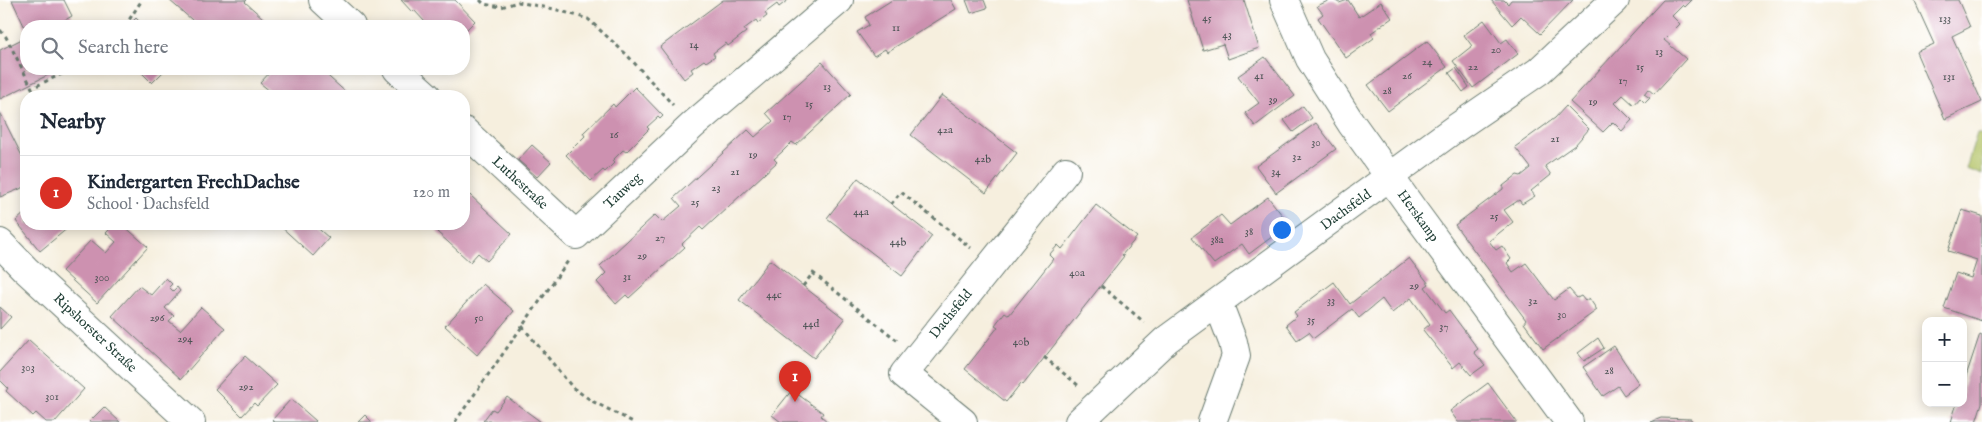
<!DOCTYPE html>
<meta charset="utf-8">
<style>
body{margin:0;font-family:"IM FELL English",serif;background:#f6f6f7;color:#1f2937}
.controls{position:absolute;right:15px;bottom:15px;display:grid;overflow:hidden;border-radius:10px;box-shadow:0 2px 12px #0003}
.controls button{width:45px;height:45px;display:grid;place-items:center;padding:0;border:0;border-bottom:1px solid #e0e1e3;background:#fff;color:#1f2937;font:25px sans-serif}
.you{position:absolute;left:1281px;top:229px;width:18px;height:18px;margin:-12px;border:4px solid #fff;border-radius:50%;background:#1a73e8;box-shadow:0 0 0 8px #1a73e833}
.badge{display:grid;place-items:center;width:32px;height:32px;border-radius:50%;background:#d93025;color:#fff;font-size:16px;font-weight:700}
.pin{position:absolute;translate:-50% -41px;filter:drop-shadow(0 1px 2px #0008)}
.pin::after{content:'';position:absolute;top:26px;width:18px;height:15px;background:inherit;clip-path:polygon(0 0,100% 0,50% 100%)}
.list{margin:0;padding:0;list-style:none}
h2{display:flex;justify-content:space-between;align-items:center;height:65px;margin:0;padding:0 20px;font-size:21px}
h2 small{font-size:16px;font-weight:400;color:#747a83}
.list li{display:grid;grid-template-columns:32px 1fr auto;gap:15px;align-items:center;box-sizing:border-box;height:75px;padding:0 20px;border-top:1px solid #e0e1e3}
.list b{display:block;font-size:19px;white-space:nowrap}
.list p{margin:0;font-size:16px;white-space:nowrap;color:#747a83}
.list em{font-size:16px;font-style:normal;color:#747a83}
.icon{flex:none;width:28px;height:28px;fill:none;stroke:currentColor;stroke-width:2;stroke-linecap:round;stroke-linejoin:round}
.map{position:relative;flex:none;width:1982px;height:422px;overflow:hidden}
.search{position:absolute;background:#fff;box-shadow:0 2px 12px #0003;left:20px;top:20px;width:450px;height:55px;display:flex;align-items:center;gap:12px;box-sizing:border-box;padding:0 18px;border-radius:20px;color:#747a83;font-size:19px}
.panel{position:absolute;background:#fff;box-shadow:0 2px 12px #0003;left:20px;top:90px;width:450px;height:140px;border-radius:20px}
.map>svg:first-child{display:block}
</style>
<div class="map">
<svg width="1982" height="422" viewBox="0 0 1982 422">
<rect width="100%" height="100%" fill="#fff"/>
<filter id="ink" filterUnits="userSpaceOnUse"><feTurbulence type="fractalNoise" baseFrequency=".02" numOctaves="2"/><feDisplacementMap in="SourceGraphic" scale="10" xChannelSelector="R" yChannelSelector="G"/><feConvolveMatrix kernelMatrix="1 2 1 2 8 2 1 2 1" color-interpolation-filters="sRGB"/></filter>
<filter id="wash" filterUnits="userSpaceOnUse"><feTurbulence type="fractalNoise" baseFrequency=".0096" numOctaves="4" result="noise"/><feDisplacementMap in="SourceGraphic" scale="20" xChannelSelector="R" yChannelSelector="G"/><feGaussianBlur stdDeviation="1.12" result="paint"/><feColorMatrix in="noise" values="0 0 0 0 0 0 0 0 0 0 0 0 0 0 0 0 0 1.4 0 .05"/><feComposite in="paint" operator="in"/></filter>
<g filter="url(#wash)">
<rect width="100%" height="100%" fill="#f6efde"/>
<path fill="#b3c366" stroke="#69804d" d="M1977 133 1982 135V175L1966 169Z"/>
<g id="blocks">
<path fill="#cd91b0" d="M12 0H64L72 16 60 23 61 26H26V30Z
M169 0H247L245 2 272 26H199Z
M401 0H455L475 21 464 32V26H426L423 24 425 22 414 10 412 12Z
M723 0H788L779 7 777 4 765 13 767 16 758 23 756 20 744 29 746 32 728 46 726 43 713 53 715 56 706 62 704 60 691 69 693 72 684 79 660 47Z
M892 0H951L956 9 887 52 885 49 874 56 857 32 869 25 865 17Z
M966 0H984L987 8 971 13Z
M1187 0H1244L1259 48 1228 59 1223 44 1203 50Z
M1330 0H1334L1339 3 1348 0 1359 17 1381 2 1392 18 1371 33 1374 38 1346 58 1318 18 1323 14 1317 6Z
M1491 0H1504L1508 4 1511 0H1573L1540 34 1521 16 1512 25Z
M1663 0H1692L1685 7 1683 5 1672 16 1680 24 1664 40 1686 59 1654 94 1648 89 1644 94 1650 98 1645 103 1640 98 1634 105 1623 95 1615 103 1632 120 1622 131 1613 122 1603 132 1570 102Z
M1914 0H1958L1970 27 1952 36 1982 102 1945 119 1916 52 1934 44Z
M136 18 144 26H128Z
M1484 20 1501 43 1507 39 1518 54 1473 88 1453 61 1472 46 1464 35Z
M26 37V69H60L0 99V50Z
M1427 41 1447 67 1388 111 1368 85Z
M1265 57 1295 96 1255 126 1245 113 1259 103 1238 76Z
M822 62 851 94 796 145 792 142 783 151 774 159 777 162 703 230 700 227 682 244 685 247 629 298 626 295 616 304 597 282 606 273 600 266 655 215 662 222 681 206 674 198 748 130 755 137 773 121 766 113Z
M1456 68 1469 87 1463 92 1449 73Z
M138 69H166L152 83Z
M273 69H320L350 96H276L260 83Z
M635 87 663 116 660 119 658 117 647 127 649 129 626 152 623 150 612 161 614 163 605 172 603 170 591 181 566 155 585 136 583 133 613 104 615 107Z
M942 95 1017 153 986 193 911 135Z
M1303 106 1312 118 1293 132 1284 120Z
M1566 106 1589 129 1575 145 1545 166 1551 175 1531 191 1535 196 1522 204 1519 200 1504 210 1513 222 1489 241 1496 250 1502 246 1511 259 1507 263 1513 272 1526 263 1554 300 1569 289 1577 298 1581 296 1585 301 1589 298 1597 310 1543 349 1524 323 1526 320 1455 225 1503 189V186L1517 175 1521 176 1531 168 1515 147 1555 118Z
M0 112 24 160 26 159V185L20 189 0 197Z
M1316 123 1336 149 1276 193 1256 166Z
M532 145 551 162 537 177 518 160Z
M858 178 932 236 902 276 827 218Z
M470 195 512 234 487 261 478 253 470 262 437 232 444 224H464V202Z
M1268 197 1289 224 1249 254 1242 244 1214 264 1192 237 1221 215 1230 225Z
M1096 205 1137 237 1122 255 1124 256 1023 385 1021 383 1006 402 965 369 998 327 995 325 1005 312 1009 315 1053 259 1049 255 1058 245 1062 249Z
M1962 210 1982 216V321L1944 308 1956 273 1971 278 1977 260 1948 251Z
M26 212V224H66L69 227 40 251 16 221Z
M115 224H122L148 247 97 303 62 271 91 240 106 253 116 242 106 233Z
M278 224H313L329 238 313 256Z
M1409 258 1429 284 1425 287 1445 313 1449 310 1478 349 1474 352 1485 365 1471 375 1460 362 1453 368 1423 330 1430 324 1411 298 1392 313 1382 299 1359 318 1352 309 1314 338 1309 332 1297 340 1286 325 1297 316 1294 312 1334 282 1350 304Z
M770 260 845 319 814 358 739 300Z
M166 278 172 284 169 287 173 291 177 287 180 291 165 308 174 316 169 321 180 330 201 307 225 328 181 379 112 316 139 286 151 295Z
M483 284 514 311 477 355 445 326Z
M0 307 11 317 0 329Z
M1980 334 1982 335V403L1976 422H1951L1957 403H1963V385Z
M1598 338 1604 348 1584 361 1578 353Z
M29 340 84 389 55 422H46L36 413 33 416 6 391 8 388 0 380V372Z
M1614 346 1639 384 1624 395 1618 386 1603 396 1583 367Z
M245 356 277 385 257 406 254 403 242 416 215 389Z
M1488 383 1517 422H1458L1450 411Z
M792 390 823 413 821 416 828 422H781L772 415Z
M507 397 541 422 483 421 492 409 496 411Z
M291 399 316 421 315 422H274L272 420Z
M104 407 120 422H89Z
M365 415 372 422H358Z
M1661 418 1691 419 1692 422H1651Z"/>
</g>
</g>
<g filter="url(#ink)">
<use href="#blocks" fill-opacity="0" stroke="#6a7b70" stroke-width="1"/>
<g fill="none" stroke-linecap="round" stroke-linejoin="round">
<g stroke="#6a7b70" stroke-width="30">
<path id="minor" d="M323 0 351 26
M1284 0 1310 59 1351 123 1414 211 1569 422
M397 69 427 96
M464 131 576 235 693 125 839 0
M0 243 25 269 191 422
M963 422 904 374 1066 171
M1079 422 1166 340 1453 130 1539 71 1615 0
M1212 422 1236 356 1233 342 1218 303"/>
</g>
<path stroke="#6a7b70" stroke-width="3" stroke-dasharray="4 4" stroke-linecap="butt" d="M480 0 484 4 501 7 518 2 554 9 588 19 626 54 673 105
M125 26 142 0
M0 30 6 37 32 88 72 69
M891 204 901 192 971 248
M803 286 813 273 898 341
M1101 286 1144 322
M522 326 573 388 592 401 633 422
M1044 357 1079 386
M455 422 568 261"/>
<use href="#minor" stroke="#fff" stroke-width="28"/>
</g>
</g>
<g text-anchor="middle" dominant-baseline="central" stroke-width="5" stroke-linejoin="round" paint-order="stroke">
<g font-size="11" fill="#4a5253">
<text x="1207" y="18">45</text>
<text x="1945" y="19">133</text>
<text x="896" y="28">11</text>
<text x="1227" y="35">43</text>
<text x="694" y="45">14</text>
<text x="1496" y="50">20</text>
<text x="1659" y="52">13</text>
<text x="1427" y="62">24</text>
<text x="1473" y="67">22</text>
<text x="1640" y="67">15</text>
<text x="1259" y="76">41</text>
<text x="1407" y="76">26</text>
<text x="1949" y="77">131</text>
<text x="1623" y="81">17</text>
<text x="827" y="87">13</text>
<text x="1387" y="91">28</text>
<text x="1273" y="100">39</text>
<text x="1593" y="102">19</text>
<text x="809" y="104">15</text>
<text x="787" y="117">17</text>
<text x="945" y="130">42a</text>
<text x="614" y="135">16</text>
<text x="1555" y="139">21</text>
<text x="1316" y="143">30</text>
<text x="753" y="155">19</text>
<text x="1297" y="157">32</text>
<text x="983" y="159">42b</text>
<text x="735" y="172">21</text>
<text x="1276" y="172">34</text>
<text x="716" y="188">23</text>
<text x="695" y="202">25</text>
<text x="861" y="212">44a</text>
<text x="1494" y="216">25</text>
<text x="1249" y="232">38</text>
<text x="660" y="238">27</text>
<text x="1217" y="240">38a</text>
<text x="898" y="242">44b</text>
<text x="642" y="256">29</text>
<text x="1077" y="273">40a</text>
<text x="627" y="277">31</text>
<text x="102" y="278">300</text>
<text x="1414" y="286">29</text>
<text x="774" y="295">44c</text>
<text x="1331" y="301">33</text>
<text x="1533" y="301">32</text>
<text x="1562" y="315">30</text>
<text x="157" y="318">296</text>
<text x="479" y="318">50</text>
<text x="1311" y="320">35</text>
<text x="811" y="324">44d</text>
<text x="1444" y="327">37</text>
<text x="185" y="339">294</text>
<text x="1021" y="342">40b</text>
<text x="28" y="368">303</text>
<text x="1609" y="371">28</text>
<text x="246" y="387">292</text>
<text x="52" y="397">301</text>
</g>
<g font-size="14" fill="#1f3d34" stroke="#fff">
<text transform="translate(520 183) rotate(43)">Luthestraße</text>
<text transform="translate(623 191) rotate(-43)">Tauweg</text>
<text transform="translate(1346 210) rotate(-36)">Dachsfeld</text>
<text transform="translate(1418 216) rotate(54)">Herskamp</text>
<text transform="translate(951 314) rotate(-51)">Dachsfeld</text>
<text transform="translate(95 333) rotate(43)">Ripshorster Straße</text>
</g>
</g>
</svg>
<div class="controls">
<button>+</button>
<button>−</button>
</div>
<div class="you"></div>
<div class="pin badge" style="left:795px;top:402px">1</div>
<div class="search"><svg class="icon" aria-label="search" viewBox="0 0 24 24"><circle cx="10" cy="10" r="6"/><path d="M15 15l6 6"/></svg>Search here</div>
<section class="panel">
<h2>Nearby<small></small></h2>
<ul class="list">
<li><span class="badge">1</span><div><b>Kindergarten FrechDachse</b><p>School · Dachsfeld</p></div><em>120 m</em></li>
</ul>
</section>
</div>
